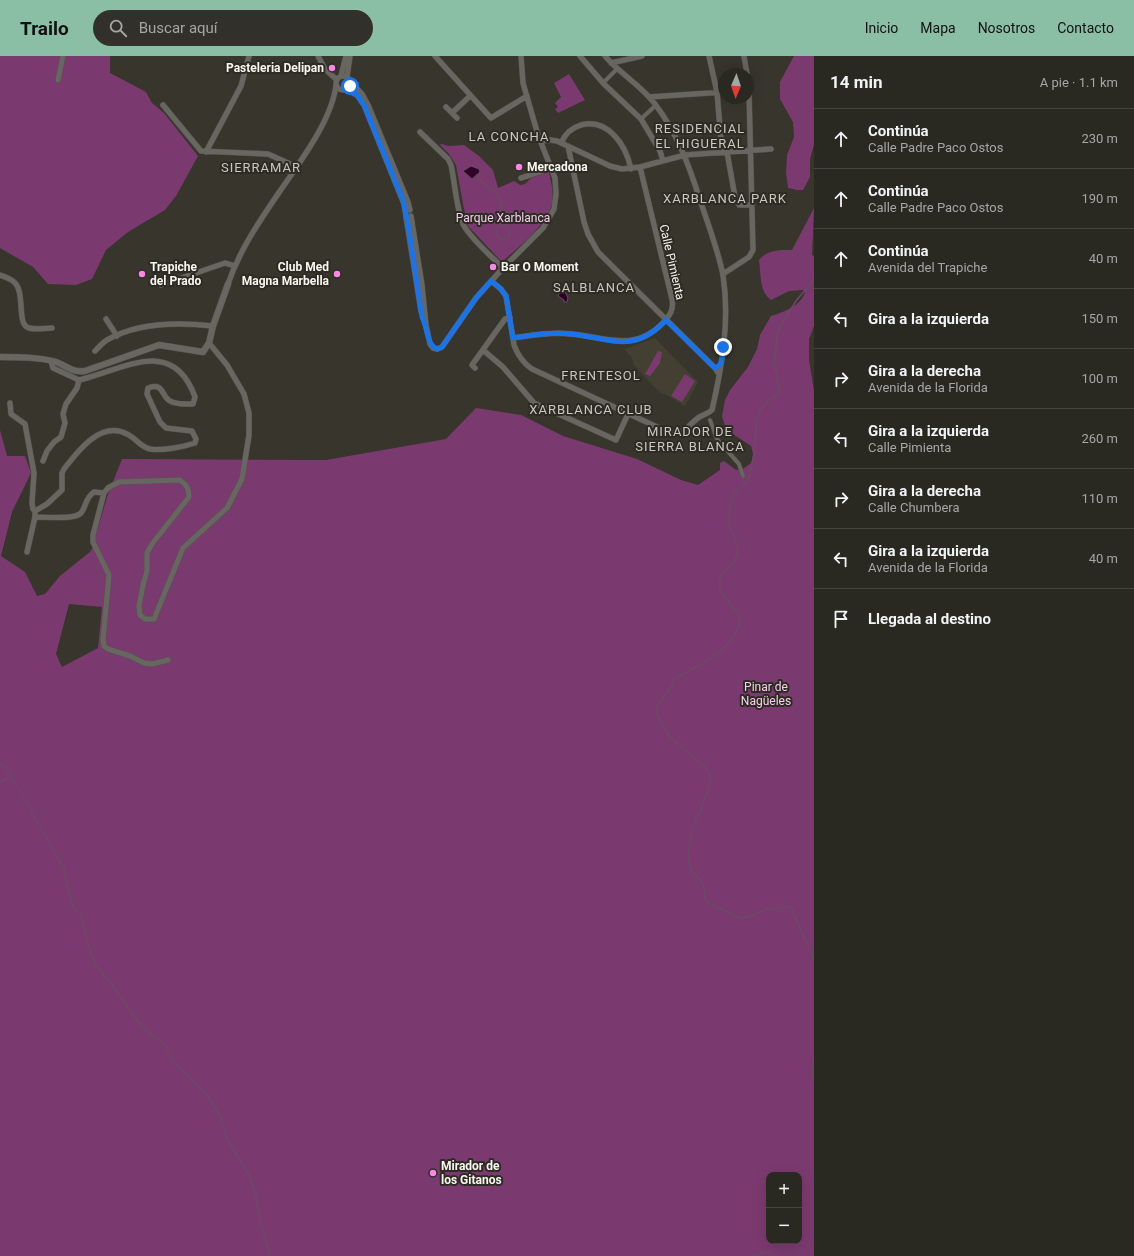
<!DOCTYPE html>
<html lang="es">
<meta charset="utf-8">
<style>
body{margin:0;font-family:Roboto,sans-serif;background:#31302a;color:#f1f3f6}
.controls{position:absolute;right:12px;bottom:12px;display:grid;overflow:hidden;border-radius:8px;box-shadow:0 4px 16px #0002}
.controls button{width:36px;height:36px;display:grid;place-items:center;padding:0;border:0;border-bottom:1px solid #45443f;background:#292821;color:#f1f3f6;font:20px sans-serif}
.compass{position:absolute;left:718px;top:12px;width:36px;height:36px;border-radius:50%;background:#292821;box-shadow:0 4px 16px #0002;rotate:182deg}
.stop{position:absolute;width:12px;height:12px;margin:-9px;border:3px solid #1a73e8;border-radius:50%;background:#fff}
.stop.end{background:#1a73e8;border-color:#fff;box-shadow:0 1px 4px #0008}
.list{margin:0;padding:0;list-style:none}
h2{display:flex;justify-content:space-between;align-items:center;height:52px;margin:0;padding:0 16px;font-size:17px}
h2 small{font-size:13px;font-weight:400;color:#a5a6a5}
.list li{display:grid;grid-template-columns:26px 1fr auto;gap:12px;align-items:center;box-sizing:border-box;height:60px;padding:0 16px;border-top:1px solid #45443f}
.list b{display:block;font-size:15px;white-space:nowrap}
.list p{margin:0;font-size:13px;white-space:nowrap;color:#a5a6a5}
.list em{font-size:13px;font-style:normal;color:#a5a6a5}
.icon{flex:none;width:22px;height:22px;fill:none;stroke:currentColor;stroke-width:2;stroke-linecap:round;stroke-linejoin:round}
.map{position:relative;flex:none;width:814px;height:1200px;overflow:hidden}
header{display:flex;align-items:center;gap:24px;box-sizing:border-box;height:56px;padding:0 20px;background:#8abfa5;color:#111}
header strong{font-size:19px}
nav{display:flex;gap:22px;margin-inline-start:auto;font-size:14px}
.search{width:280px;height:36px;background:#31302a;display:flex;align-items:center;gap:10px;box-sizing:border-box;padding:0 14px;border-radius:22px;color:#a5a6a5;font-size:15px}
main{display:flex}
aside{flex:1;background:#292821}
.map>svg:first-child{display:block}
</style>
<header>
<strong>Trailo</strong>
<div class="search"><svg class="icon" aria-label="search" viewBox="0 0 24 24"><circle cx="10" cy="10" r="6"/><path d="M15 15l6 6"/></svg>Buscar aquí</div>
<nav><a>Inicio</a><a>Mapa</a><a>Nosotros</a><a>Contacto</a></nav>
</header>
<main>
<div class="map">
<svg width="814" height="1200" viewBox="0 0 814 1200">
<rect width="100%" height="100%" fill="#37352c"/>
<path fill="#434031" d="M655 282 698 326 685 350 667 339 661 337 654 331 634 309 632 302 624 293Z"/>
<path fill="#7b3a6f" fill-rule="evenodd" d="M0 0H110V17L146 36 152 47 164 57 198 100 176 140 165 154 128 176 106 194 92 223 76 229 48 228 33 211 0 192Z
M794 0H814V88L810 103V121L803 134H797L788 132 786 117 787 99 794 81 793 66 780 43V26Z
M569 18 585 44 558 57 555 53 558 51 555 47 561 41 554 27Z
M441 88 449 90 464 89 479 100 493 114 498 132 514 125 520 129 525 128 531 122 549 116C551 126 554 136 552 147 548 169 518 191 502 206L468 170 463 148 456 109 449 98 440 89Z
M814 152 812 199 814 200V270L809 283V304L814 335V1200H0V374L7 400H25L31 417 12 456 1 500 25 516 37 540 45 538 60 520 91 495 108 438 122 403 326 404 446 383 476 352 521 359 563 380 637 403 681 424 698 429 720 414V407L724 405 736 414 743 413 751 407 753 398 751 390 733 378 725 370 722 360 725 344 730 334 748 311 757 293 760 279 771 260C784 256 801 250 805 236L803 234 789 235 771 244C759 236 761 217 759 204 767 194 779 194 792 194ZM69 548 102 551 98 592 62 611 56 598ZM769 1119H799V1185H769Z
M658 295 662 296 660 307 650 320 645 318Z
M685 318 695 325 682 346 671 340Z"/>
<path fill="#300029" stroke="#6b4a64" d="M471 110 479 113 480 116 472 123 463 115Z
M562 235 565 236 568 242 567 246H564V244L558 240 560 236Z"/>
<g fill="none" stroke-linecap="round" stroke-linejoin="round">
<path stroke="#6b4a64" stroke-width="1.5" d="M477 119 482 126 496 137 502 148 500 155 502 170 498 171 497 173 498 182 501 183 508 182 510 180 508 171 506 169 502 170
M814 223 796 245 778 274 774 307 779 331V337L762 351 756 363 755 396 748 425 733 438C732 447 728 457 729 466 731 477 740 488 737 499 734 512 716 513 720 534L738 558 740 565 738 572 730 586 722 594 702 608 675 622 671 631 657 650V656L659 663 671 682 702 708 708 714 710 722V729L698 760 693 769 688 799 691 815 703 827 706 846 742 863 767 853 791 851 814 904
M0 707 6 711 16 729
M0 727 10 720
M19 733 64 813 71 845 76 854 80 857 90 894 96 910 111 927 136 963 151 979 164 987 174 1007 208 1040 220 1060 226 1081 250 1121 256 1141 260 1164 270 1200
M814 1005 812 1016 814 1023
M753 1200 767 1196 778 1200"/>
<g stroke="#56544b" stroke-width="4.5">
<path id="pedestrian" d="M603 27 617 13
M641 63 656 49
M710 364 717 383 739 408 743 420"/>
</g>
<g stroke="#56544b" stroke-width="6">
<path id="minor" d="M318 0 325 13 337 24
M435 0 491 62 527 40
M580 0 604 28 641 63 660 95 663 105
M709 0 717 36 722 96
M744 0 747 18
M611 7 642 0
M336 27a7 7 0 1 1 14 0a7 7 0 1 1-14 0Z
M341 20 346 0
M347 21 350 0
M58 24 63 0
M350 25 362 38 368 49 408 146 410 154
M347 34 357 39 364 49 404 148 421 255
M649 41 724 36
M163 49 201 95 268 98 297 111
M446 51 457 62
M452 57 470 40
M420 76 448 103 451 109C455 127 456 151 463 168 469 181 492 201 503 212
M541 85 550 84 557 85 610 110 622 113 640 111 685 99 771 93
M561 87C565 78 571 72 581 69 608 62 626 89 631 113
M568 90 584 166 588 178 598 196 715 312 719 318
M206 96 241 30 249 0
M727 96 735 141 739 149H752
M521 122 552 112
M411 160 422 229 426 269 430 288 433 292 437 293 442 291 476 242 503 212 543 172 554 153 556 138 555 122 538 79 523 27 521 0
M723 218 749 201 753 194 749 36 748 23
M0 219C5 221 11 223 14 226 26 236 16 269 29 272 36 274 45 272 52 272
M491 225 501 233 506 240 514 289C518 300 523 307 532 313L668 376C685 379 686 371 698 362 702 359 708 358 712 354 722 311 730 264 723 219 718 194 708 168 700 144 689 109 677 77 655 48 641 29 620 18 605 0
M228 228C240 193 259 166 280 135 300 106 332 64 336 29
M161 229 225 207 235 210
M106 263 117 280
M513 282C533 279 551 276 571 278 606 281 634 297 663 267 670 259 674 254 672 243L640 111
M483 294 503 311 534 347 616 384 628 358
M95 295C99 291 102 287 107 284 138 266 178 266 213 270
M51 305 53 312 79 324
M475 312 472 309 505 263 510 261
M10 347 11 358 25 368 34 417 32 447 33 453 35 455
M43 405 47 395 54 386 61 381 65 367 63 358 66 348 77 332 79 324C123 314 173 279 195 341L193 348C185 348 177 349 170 345 161 340 164 326 148 332L147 338 160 366 166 372 192 375 196 383 195 387C183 391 162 395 150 393 140 391 136 382 127 378 101 364 78 395 64 413L62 417V434L47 448 35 455V461C45 461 75 464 81 457 87 449 85 442 94 436L104 437
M27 496 35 461
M168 604 152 608 144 607 130 600 108 593 104 590 103 584 109 519 93 486V479L104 437 108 432 119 426 180 424C187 429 189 433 189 441L152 488 147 497V515L143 529 139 550 140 559 145 563H154L183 492 227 452 242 423 249 379V357L244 338 227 309 209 287"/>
</g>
<g stroke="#56544b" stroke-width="7">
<path id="tertiary" d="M0 301C18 301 39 301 56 306 67 310 73 317 85 315L159 289 203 296 209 287 213 270 228 228"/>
</g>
<use href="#pedestrian" stroke="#676661" stroke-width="3.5"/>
<use href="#minor" stroke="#676661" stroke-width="5"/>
<use href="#tertiary" stroke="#676661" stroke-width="6"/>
</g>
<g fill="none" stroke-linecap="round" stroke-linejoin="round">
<path stroke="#1a73e8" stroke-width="5" d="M350 30 347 34 357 39 364 49 403 144 408 168 422 261C427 270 427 291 438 293L442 291 476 242 491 225 499 231 506 240 513 282C533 279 552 276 571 278 611 282 633 299 666 264L715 312C724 309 722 299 723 291"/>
</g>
<g fill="#fb87e5" stroke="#2d2b23" stroke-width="1.5">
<circle cx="332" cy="12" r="4"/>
<circle cx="519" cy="111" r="4"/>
<circle cx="493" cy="211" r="4"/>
<circle cx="142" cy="218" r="4"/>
<circle cx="337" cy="218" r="4"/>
<circle cx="433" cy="1117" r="4"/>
</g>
<g text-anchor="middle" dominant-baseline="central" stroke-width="4" stroke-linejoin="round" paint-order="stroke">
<g font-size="12" font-weight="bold" fill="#f6f5ef" stroke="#2d2b23" text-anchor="start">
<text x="324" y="12" text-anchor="end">Pasteleria Delipan</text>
<text x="527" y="111">Mercadona</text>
<text x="150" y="211">Trapiche<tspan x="150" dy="14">del Prado</tspan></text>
<text x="329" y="211" text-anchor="end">Club Med<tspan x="329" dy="14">Magna Marbella</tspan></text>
<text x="501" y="211">Bar O Moment</text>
<text x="441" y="1110">Mirador de<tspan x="441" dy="14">los Gitanos</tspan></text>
</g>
<g font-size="12" fill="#f7cded" stroke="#2d2b23">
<text x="503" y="162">Parque Xarblanca</text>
<text x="766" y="631">Pinar de<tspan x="766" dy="14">Nagüeles</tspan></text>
</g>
<g font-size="12" fill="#f6f5ef" stroke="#2d2b23">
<text transform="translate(672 206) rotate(77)">Calle Pimienta</text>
</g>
<g font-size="13" letter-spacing="1" fill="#cac7bd" stroke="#2d2b23">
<text x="700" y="72">RESIDENCIAL<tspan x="700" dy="15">EL HIGUERAL</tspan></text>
<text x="509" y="80">LA CONCHA</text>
<text x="261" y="111">SIERRAMAR</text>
<text x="725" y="142">XARBLANCA PARK</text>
<text x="594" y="231">SALBLANCA</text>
<text x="601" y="319">FRENTESOL</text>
<text x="591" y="353">XARBLANCA CLUB</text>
<text x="690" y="375">MIRADOR DE<tspan x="690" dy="15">SIERRA BLANCA</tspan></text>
</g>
</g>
</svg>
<div class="controls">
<button>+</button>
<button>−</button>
</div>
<svg class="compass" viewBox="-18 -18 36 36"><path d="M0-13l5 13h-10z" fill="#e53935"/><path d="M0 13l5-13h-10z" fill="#a5a6a5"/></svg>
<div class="stop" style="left:350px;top:30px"></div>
<div class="stop end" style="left:723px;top:291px"></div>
</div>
<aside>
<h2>14 min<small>A pie · 1.1 km</small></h2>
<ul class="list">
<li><svg class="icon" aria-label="ahead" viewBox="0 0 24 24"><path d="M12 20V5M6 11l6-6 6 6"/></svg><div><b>Continúa</b><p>Calle Padre Paco Ostos</p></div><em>230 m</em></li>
<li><svg class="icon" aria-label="ahead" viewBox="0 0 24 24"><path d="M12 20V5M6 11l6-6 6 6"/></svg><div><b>Continúa</b><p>Calle Padre Paco Ostos</p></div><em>190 m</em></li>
<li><svg class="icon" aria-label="ahead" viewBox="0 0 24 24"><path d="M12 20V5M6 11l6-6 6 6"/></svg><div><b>Continúa</b><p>Avenida del Trapiche</p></div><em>40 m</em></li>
<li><svg class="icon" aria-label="left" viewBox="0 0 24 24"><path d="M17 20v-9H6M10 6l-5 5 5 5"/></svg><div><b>Gira a la izquierda</b></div><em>150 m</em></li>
<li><svg class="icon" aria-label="right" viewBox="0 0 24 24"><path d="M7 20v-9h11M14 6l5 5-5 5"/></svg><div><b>Gira a la derecha</b><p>Avenida de la Florida</p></div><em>100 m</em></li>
<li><svg class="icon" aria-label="left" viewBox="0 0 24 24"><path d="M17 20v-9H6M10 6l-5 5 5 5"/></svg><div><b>Gira a la izquierda</b><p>Calle Pimienta</p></div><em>260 m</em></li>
<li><svg class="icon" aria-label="right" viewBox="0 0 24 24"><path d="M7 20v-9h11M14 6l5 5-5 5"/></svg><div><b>Gira a la derecha</b><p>Calle Chumbera</p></div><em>110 m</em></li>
<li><svg class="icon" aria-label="left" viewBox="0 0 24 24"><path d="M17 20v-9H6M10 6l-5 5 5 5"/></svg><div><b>Gira a la izquierda</b><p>Avenida de la Florida</p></div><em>40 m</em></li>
<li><svg class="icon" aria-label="arrive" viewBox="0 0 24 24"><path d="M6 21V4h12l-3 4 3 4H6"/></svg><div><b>Llegada al destino</b></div></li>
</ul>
</aside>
</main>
